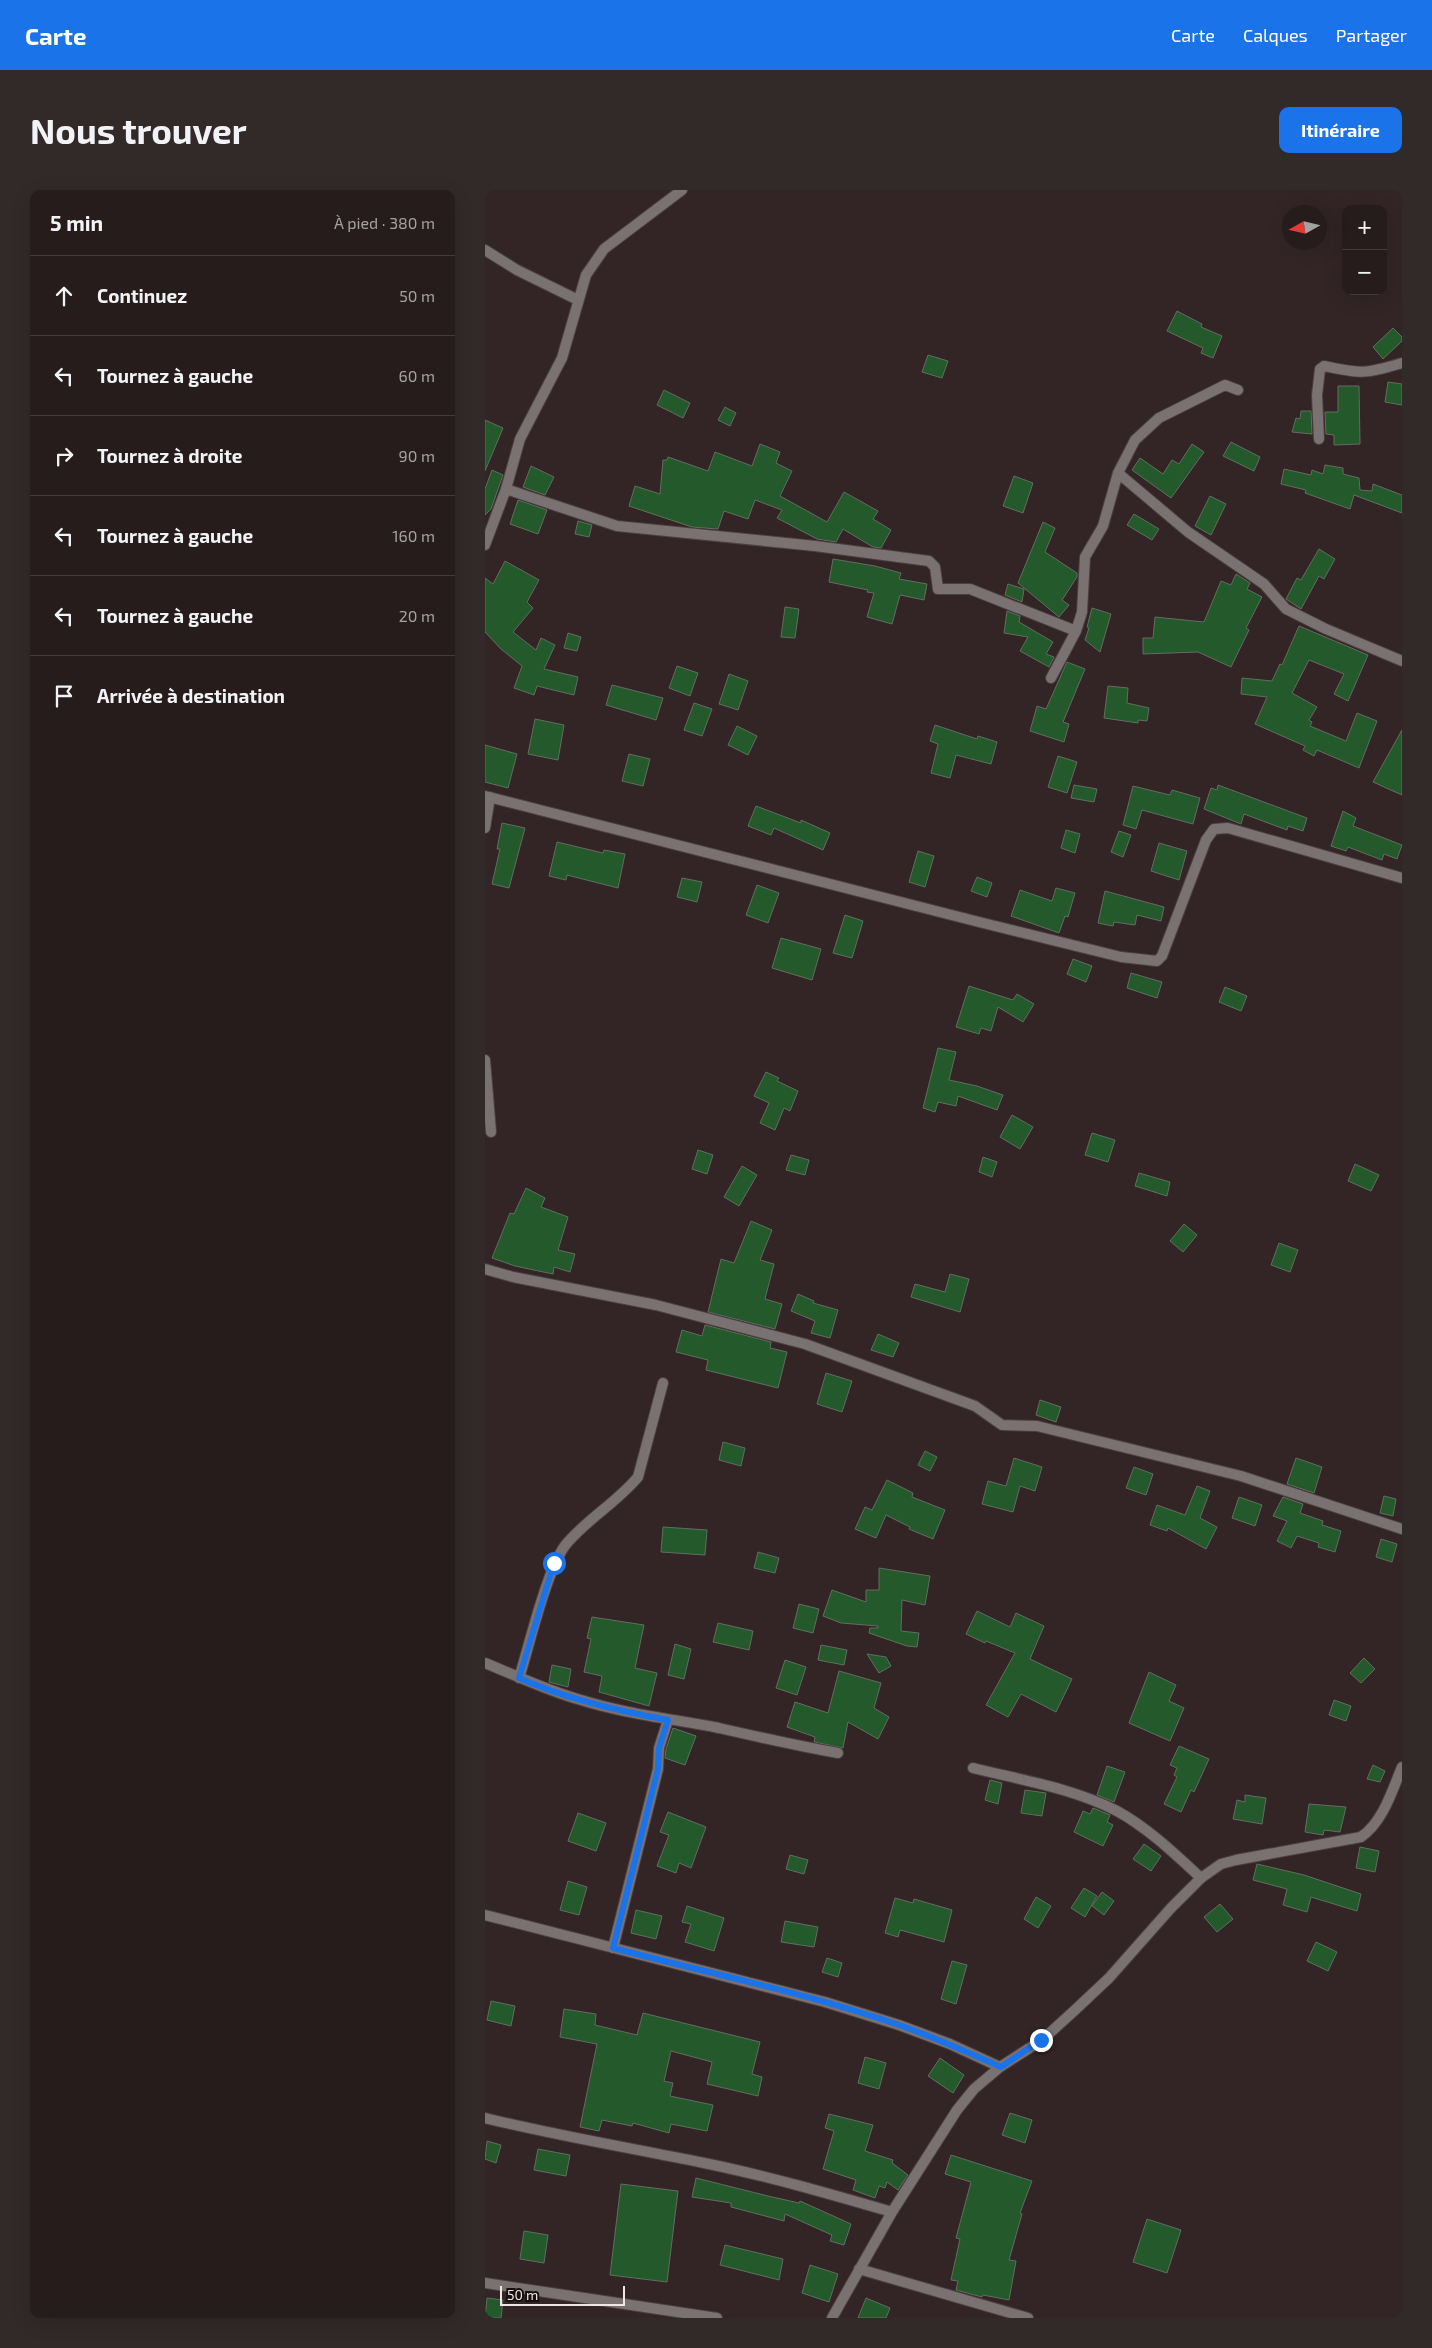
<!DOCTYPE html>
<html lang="fr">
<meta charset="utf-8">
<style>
body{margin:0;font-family:"Exo 2",sans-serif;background:#322929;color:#f1f3f6}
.controls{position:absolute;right:15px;top:15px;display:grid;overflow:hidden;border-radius:10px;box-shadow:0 5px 20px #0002}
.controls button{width:45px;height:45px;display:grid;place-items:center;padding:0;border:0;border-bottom:1px solid #423a3b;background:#261c1c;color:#f1f3f6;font:25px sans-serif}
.compass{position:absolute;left:797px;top:15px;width:45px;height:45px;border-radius:50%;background:#261c1c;box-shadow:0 5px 20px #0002;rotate:262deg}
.scale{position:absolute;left:15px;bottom:12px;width:125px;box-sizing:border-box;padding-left:5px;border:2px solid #f1e6e6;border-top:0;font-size:14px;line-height:18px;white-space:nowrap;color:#f1e6e6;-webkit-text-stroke:4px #161010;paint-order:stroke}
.stop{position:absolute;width:15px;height:15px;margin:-11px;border:4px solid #1a73e8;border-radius:50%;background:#fff}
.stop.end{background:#1a73e8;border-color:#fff;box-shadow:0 1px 5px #0008}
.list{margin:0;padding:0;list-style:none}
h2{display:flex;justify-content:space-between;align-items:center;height:65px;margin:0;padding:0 20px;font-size:21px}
h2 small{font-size:16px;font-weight:400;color:#a4a1a3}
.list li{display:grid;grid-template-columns:32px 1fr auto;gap:15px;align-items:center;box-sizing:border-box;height:80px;padding:0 20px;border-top:1px solid #423a3b}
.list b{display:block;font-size:19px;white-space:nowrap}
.list em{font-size:16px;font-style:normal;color:#a4a1a3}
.icon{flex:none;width:28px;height:28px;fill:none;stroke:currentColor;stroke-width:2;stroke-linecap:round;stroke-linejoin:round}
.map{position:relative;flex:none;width:917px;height:2128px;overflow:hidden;border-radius:10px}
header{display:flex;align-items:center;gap:30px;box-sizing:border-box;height:70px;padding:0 25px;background:#1a73e8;color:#fff}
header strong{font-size:24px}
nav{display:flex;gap:28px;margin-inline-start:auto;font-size:18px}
.intro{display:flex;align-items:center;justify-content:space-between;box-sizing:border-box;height:120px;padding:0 30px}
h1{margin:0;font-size:35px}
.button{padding:12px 22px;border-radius:10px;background:#1a73e8;color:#fff;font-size:18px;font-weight:700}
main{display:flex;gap:30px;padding:0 30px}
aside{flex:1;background:#261c1c;border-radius:10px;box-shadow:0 5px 20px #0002}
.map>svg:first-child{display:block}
</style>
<header>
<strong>Carte</strong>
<nav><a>Carte</a><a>Calques</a><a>Partager</a></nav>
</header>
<div class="intro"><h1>Nous trouver</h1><a class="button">Itinéraire</a></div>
<main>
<aside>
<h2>5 min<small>À pied · 380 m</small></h2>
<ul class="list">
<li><svg class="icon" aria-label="ahead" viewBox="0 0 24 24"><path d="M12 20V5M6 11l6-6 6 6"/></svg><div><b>Continuez</b></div><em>50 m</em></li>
<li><svg class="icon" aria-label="left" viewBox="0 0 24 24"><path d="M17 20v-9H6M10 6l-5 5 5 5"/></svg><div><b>Tournez à gauche</b></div><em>60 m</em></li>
<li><svg class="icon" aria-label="right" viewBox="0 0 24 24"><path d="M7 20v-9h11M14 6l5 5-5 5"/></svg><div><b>Tournez à droite</b></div><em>90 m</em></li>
<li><svg class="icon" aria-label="left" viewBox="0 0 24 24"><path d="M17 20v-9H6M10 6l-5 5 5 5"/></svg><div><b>Tournez à gauche</b></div><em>160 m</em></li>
<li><svg class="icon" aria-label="left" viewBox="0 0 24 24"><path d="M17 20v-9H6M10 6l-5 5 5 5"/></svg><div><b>Tournez à gauche</b></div><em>20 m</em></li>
<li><svg class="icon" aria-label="arrive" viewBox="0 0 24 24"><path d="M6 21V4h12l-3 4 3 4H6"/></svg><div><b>Arrivée à destination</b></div></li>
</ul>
</aside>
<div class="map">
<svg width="917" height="2128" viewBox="0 0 917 2128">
<rect width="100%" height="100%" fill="#332525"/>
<path fill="#24592b" stroke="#626d62" d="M692 121 717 134 716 137 737 146 728 168 716 163 718 158 682 141Z
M908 138 917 147V151L898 169 888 157Z
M443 165 463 171 457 188 437 182Z
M903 192 917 194V215L900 212Z
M853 196H874L875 254 849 255V245L841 244 840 222H853Z
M179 200 205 213 198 228 172 215Z
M240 217 251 223 245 236 233 230Z
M816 221H826L827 244 807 242 811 228 815 229Z
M0 230 18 238 0 281Z
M746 252 775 267 769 281 738 266Z
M275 254 295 262 291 273 307 281 295 306 342 332 359 302 393 321 388 329 406 340 396 358 388 357 358 339 351 352 332 349 292 328 297 320 270 310 263 329 239 321 233 339 207 337 144 316 150 296 175 304 178 270H182L183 267 223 281 230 262 267 276Z
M707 254 719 262 686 308 647 280 655 268 678 284 687 270 694 274Z
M840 275 858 278V284L874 288 875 300 887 301 888 294 917 305V323L869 305 865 319 820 303 821 300 796 294 799 279 826 285 827 280 838 284Z
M46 276 69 287 60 305 38 297Z
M7 280 18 285 6 319 0 325V299Z
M529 286 548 293 538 323 518 316Z
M725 306 741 314 726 345 710 336Z
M33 310 62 320 53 344 25 334Z
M649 324 674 339 667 350 642 335Z
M93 331 107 335 104 347 90 344Z
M558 332 570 338 560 362 592 383V387L577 410 584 415 574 427 533 393Z
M834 359 850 369 839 389 834 386 816 419 801 409 812 388 816 390Z
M348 369 390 376 416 383 414 389 442 394 439 410 415 405 407 434 382 427 389 403 382 402 383 400 344 392Z
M20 371 54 390 42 412 48 418 28 442 51 460 56 448 70 455 59 479 93 487 89 505 52 496 49 505 29 498 37 476 16 459 0 442V388L8 394Z
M751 384 765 393 762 399 777 407 761 438 764 440 746 477 713 462 658 464V448H668L670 427 719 432 736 391 746 395Z
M523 394 539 399 537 412 520 405Z
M300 417 314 419 310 448 296 447Z
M607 418 626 424 615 462 600 450 604 438 602 437Z
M522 421 535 426 534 432 568 452 561 464 569 467 564 477 535 461 543 447 519 443Z
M814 436 883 465 863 511 849 504 859 484 824 470 807 503 832 517 824 530 827 532 825 536 861 551 872 523 892 531 874 578 832 560 829 566 818 560 820 556 770 534 782 507 756 504 757 488 787 491 795 474 797 475Z
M83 443 96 447 92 461 79 458Z
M582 472 600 479 578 532 584 534 579 552 545 541 552 516 561 519Z
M192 476 213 483 205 506 184 498Z
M244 484 263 491 253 520 234 514Z
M127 495 178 508 171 530 121 515Z
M623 496 643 498 642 513 664 518 662 531 653 530V533L619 528Z
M209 513 227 519 217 546 199 540Z
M50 529 79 535 73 570 43 564Z
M450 535 492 549 493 546 512 552 506 574 471 565 465 588 446 583 453 554 445 551Z
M252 536 272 546 263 565 243 555Z
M917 540V605L888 592Z
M0 555 32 564 23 598 0 592Z
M144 564 165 569 158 596 137 591Z
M573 566 592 572 582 603 563 597Z
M589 595 612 599 609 612 586 608Z
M733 595 822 628 818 641 803 636 802 640 759 624 756 634 719 619 726 598 732 600Z
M648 596 685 605 687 600 715 608 708 634 657 620 651 639 638 635Z
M271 616 316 633V630L345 643 338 660 289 638 286 645 263 636Z
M858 621 871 628 868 636 917 655 912 669 899 664 897 670 863 657 861 661 846 656Z
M17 633 40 638 24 698 7 694 15 659H12Z
M581 640 595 644 590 663 576 658Z
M634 641 646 645 638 667 626 662Z
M72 652 118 663 119 660 140 664 133 698 82 685 81 690 64 686Z
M674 653 702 661 694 690 666 681Z
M433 661 449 666 440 697 424 692Z
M492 687 507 693 502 707 486 701Z
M197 688 217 692 212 712 192 707Z
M272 695 294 703 283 733 261 725Z
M571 698 590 703 583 727 580 726 574 743 526 726 535 700 567 711Z
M620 701 679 717 676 731 652 725 650 735 629 732 628 736 613 733Z
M360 725 378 731 367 768 348 763Z
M296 748 336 759 327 790 287 778Z
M588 769 607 776 601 792 582 784Z
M646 783 677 792 672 808 642 798Z
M484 796 528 810 532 804 549 814 538 832 513 817 506 841 496 838 494 844 471 837Z
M740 797 762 806 756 821 734 812Z
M453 858 471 862 464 890 492 896 518 905 512 920 473 906 471 916 453 912 450 922 438 918Z
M281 882 294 888 292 891 313 901 305 921 299 918 290 940 275 933 284 913 269 906Z
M527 925 548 937 535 959 515 947Z
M607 943 630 950 623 972 600 965Z
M213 960 228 965 222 984 207 979Z
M306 965 324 970 320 985 301 980Z
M498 967 512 972 507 987 494 982Z
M870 974 894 985 886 1001 863 991Z
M257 976 272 985 254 1016 239 1007Z
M654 983 685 992 682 1006 650 996Z
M41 998 60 1008 56 1017 83 1027 73 1060 90 1064 85 1082 69 1077 68 1084 30 1076 7 1068 25 1023 29 1024Z
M266 1031 287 1040 275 1070 289 1074 280 1109 297 1114 290 1139 223 1122 236 1069 249 1073Z
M699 1034 712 1045 698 1062 685 1051Z
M794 1053 813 1060 805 1082 786 1075Z
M465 1084 484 1089 475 1122 426 1107 430 1094 460 1102Z
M313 1104 329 1111 328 1113 353 1120 345 1148 326 1143 330 1131 306 1121Z
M220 1135 286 1152 285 1158 302 1162 293 1198 221 1180 223 1170 191 1162 197 1140 217 1146Z
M393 1144 414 1153 408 1167 386 1160Z
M341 1183 367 1191 357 1222 332 1214Z
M555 1210 576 1217 571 1232 551 1225Z
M238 1252 260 1258 256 1276 234 1270Z
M440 1261 452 1267 445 1281 433 1275Z
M529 1268 557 1277 550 1301 535 1296 528 1322 497 1314 503 1291 521 1296Z
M811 1268 837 1277 829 1303 802 1294Z
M649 1277 668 1284 661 1305 641 1298Z
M402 1290 428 1303 427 1307 460 1320 448 1349 424 1339 425 1337 401 1325 391 1348 370 1339 380 1317 387 1320Z
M712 1296 725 1301 715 1328 732 1337 721 1359 683 1338 682 1341 665 1335 672 1315 700 1325Z
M899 1306 911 1309 908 1326 895 1323Z
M754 1307 777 1315 770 1336 747 1328Z
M798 1307 818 1314 815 1323 838 1331 837 1335 856 1341 850 1362 833 1357 834 1353 812 1346 806 1358 792 1351 802 1331 788 1326Z
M178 1337 222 1340 220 1365 176 1362Z
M896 1349 912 1354 907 1372 891 1367Z
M273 1362 294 1368 290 1383 269 1378Z
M394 1378 445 1386 440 1415 417 1410 416 1441 434 1443 432 1457 422 1456 384 1443 385 1438H393V1436L356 1433 338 1426 347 1400 381 1412V1400H394Z
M314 1414 334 1419 328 1443 308 1438Z
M492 1421 525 1437 531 1423 559 1436 545 1469 587 1489 571 1522 536 1504 523 1527 501 1515 530 1463 501 1451 500 1453 481 1444Z
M107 1427 159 1435 150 1478 172 1483 164 1516 114 1502 117 1486 99 1482 106 1449 102 1448Z
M233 1433 268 1441 264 1460 228 1452Z
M190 1454 206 1459 199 1489 183 1485Z
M336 1455 362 1460 359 1475 333 1470Z
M382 1464 401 1467 406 1476 394 1483Z
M879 1468 890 1479 876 1493 865 1483Z
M300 1470 321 1477 312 1505 291 1498Z
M67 1475 86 1479 83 1497 64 1492Z
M354 1481 396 1493 389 1518 404 1527 393 1549 363 1532 358 1558 329 1552 330 1547 302 1537 310 1512 343 1523Z
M664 1482 691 1495 684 1511 699 1518 685 1551 644 1533Z
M849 1510 866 1516 861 1531 844 1525Z
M188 1538 211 1546 200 1575 180 1568 181 1559Z
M694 1556 724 1569 709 1602 706 1600 696 1622 679 1614 692 1587 689 1585 692 1578 685 1575Z
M888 1575 900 1581 895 1592 882 1589Z
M622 1576 640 1582 629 1612 612 1605Z
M505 1590 517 1593 513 1614 500 1610Z
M540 1600 561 1603 557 1626 536 1623Z
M760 1605 781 1608 777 1634 748 1629 752 1610 760 1612Z
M824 1614 861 1617 855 1642 839 1640 838 1645 820 1642Z
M608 1618 625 1625 622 1632 628 1635 618 1656 589 1642 598 1621 605 1624Z
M183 1622 221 1637 206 1678 194 1673 191 1683 172 1676 184 1645 175 1642Z
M93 1623 121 1633 111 1661 83 1651Z
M659 1654 676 1666 666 1681 648 1669Z
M875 1657 894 1661 890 1682 871 1678Z
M305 1665 323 1670 319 1684 301 1679Z
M772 1674 819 1685 876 1704 872 1721 826 1707 822 1722 798 1715 802 1699 768 1690Z
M83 1691 102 1697 94 1725 75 1720Z
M599 1698 612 1706 600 1727 586 1718Z
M617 1702 629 1711 619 1725 607 1716Z
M551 1707 566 1716 553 1738 539 1729Z
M410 1708 428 1713 429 1709 467 1720 459 1752 415 1740 413 1747 400 1743Z
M735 1714 748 1729 732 1742 719 1727Z
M202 1716 239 1728 229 1761 200 1752 206 1734 197 1732Z
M151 1720 177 1726 171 1749 146 1743Z
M300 1731 333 1737 329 1757 296 1752Z
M831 1752 852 1762 843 1781 822 1771Z
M342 1768 357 1773 353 1787 337 1782Z
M467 1771 482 1775 471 1814 456 1809Z
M6 1811 30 1816 26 1836 2 1830Z
M79 1819 111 1824 110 1835 152 1845 158 1823 275 1852 267 1884 277 1887 273 1906 222 1894 227 1872 186 1861 179 1891 188 1893 185 1906 228 1915 222 1941 186 1934 184 1943 148 1933 147 1936 117 1930 114 1941 95 1937 112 1854 75 1847Z
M380 1867 401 1873 394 1899 373 1893Z
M455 1868 479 1885 468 1903 443 1886Z
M525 1923 547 1930 540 1953 517 1945Z
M344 1924 388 1935 380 1961 408 1970 407 1973 423 1985 413 2000 402 1992 400 1998 394 1996 390 2008 368 2000 371 1990 338 1979 349 1941 340 1938Z
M2 1951 16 1955 11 1973 0 1969Z
M53 1959 85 1965 81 1986 49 1980Z
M466 1965 547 1991 535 2023 537 2024 524 2070 531 2071 524 2110 498 2105 497 2107 471 2100 473 2091 466 2090 475 2049 471 2048 486 1992 460 1984Z
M211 1988 283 2006 314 2013 315 2011 366 2034 359 2055 345 2051 347 2045 300 2024 299 2031 246 2017V2013L207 2007Z
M136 1994 193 2001 182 2092 125 2085Z
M662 2029 696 2040 682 2083 648 2072Z
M39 2041 63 2045 59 2073 35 2069Z
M240 2055 298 2069 294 2090 235 2075Z
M325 2075 353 2084 344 2112 317 2103Z
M2 2108 18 2110 16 2128H0Z
M381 2108 405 2118 401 2128H373Z"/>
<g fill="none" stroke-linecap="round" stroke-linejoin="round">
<g stroke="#4e4040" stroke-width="12">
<path id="lane" d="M834 249 832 205 835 179 839 176C876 184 881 184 917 173
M633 283 703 342 779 394 801 419 841 439 917 471
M21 299 132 336 330 356 444 371 450 377 453 399H485L591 441
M566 488 591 441 597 422 600 367 618 336 633 283 650 250 674 228 740 195 753 200
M0 638 5 607
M0 870 6 942
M0 1473C32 1486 63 1501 96 1510 141 1524 188 1529 234 1538 273 1547 313 1556 353 1563
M34 1488C44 1457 63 1373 83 1352 104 1328 132 1312 153 1287L178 1193
M488 1578C536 1590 588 1598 632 1621 663 1638 690 1664 716 1688
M128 1758 173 1579 174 1558 183 1530"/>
</g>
<g stroke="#4e4040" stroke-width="12">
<path id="street" d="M0 60 32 80 93 110
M0 355 21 299 35 249 77 168 101 85 119 59 197 0
M0 606 494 732 636 767 672 771 677 766 721 650 729 639 743 638 917 688
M0 1079 28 1087 171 1115 320 1154 490 1216 517 1235 552 1236 756 1286 917 1339
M0 1725 340 1812 414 1835 465 1854 515 1877
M0 1928C73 1946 146 1958 219 1973 283 1986 345 2004 407 2022
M374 2079 543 2128
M0 2093 232 2128
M347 2128 407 2022 472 1920 489 1899 515 1877 557 1850 590 1820 624 1788 686 1718 716 1688 736 1674 751 1670 876 1647C898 1632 907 1601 917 1577"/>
</g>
<use href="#lane" stroke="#7a7272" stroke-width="10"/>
<use href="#street" stroke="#7a7272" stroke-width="10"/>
</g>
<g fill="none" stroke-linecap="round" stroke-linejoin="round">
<path stroke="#1a73e8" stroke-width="6" d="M69 1373 34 1488C81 1509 133 1521 183 1530L174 1558 173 1579 128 1758C223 1783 321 1803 414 1835 449 1847 482 1862 516 1877L556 1850"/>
</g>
</svg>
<div class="controls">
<button>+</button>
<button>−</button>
</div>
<svg class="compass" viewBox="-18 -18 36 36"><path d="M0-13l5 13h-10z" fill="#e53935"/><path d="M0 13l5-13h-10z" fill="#a4a1a3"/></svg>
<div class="scale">50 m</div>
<div class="stop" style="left:69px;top:1373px"></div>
<div class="stop end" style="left:556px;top:1850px"></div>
</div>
</main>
